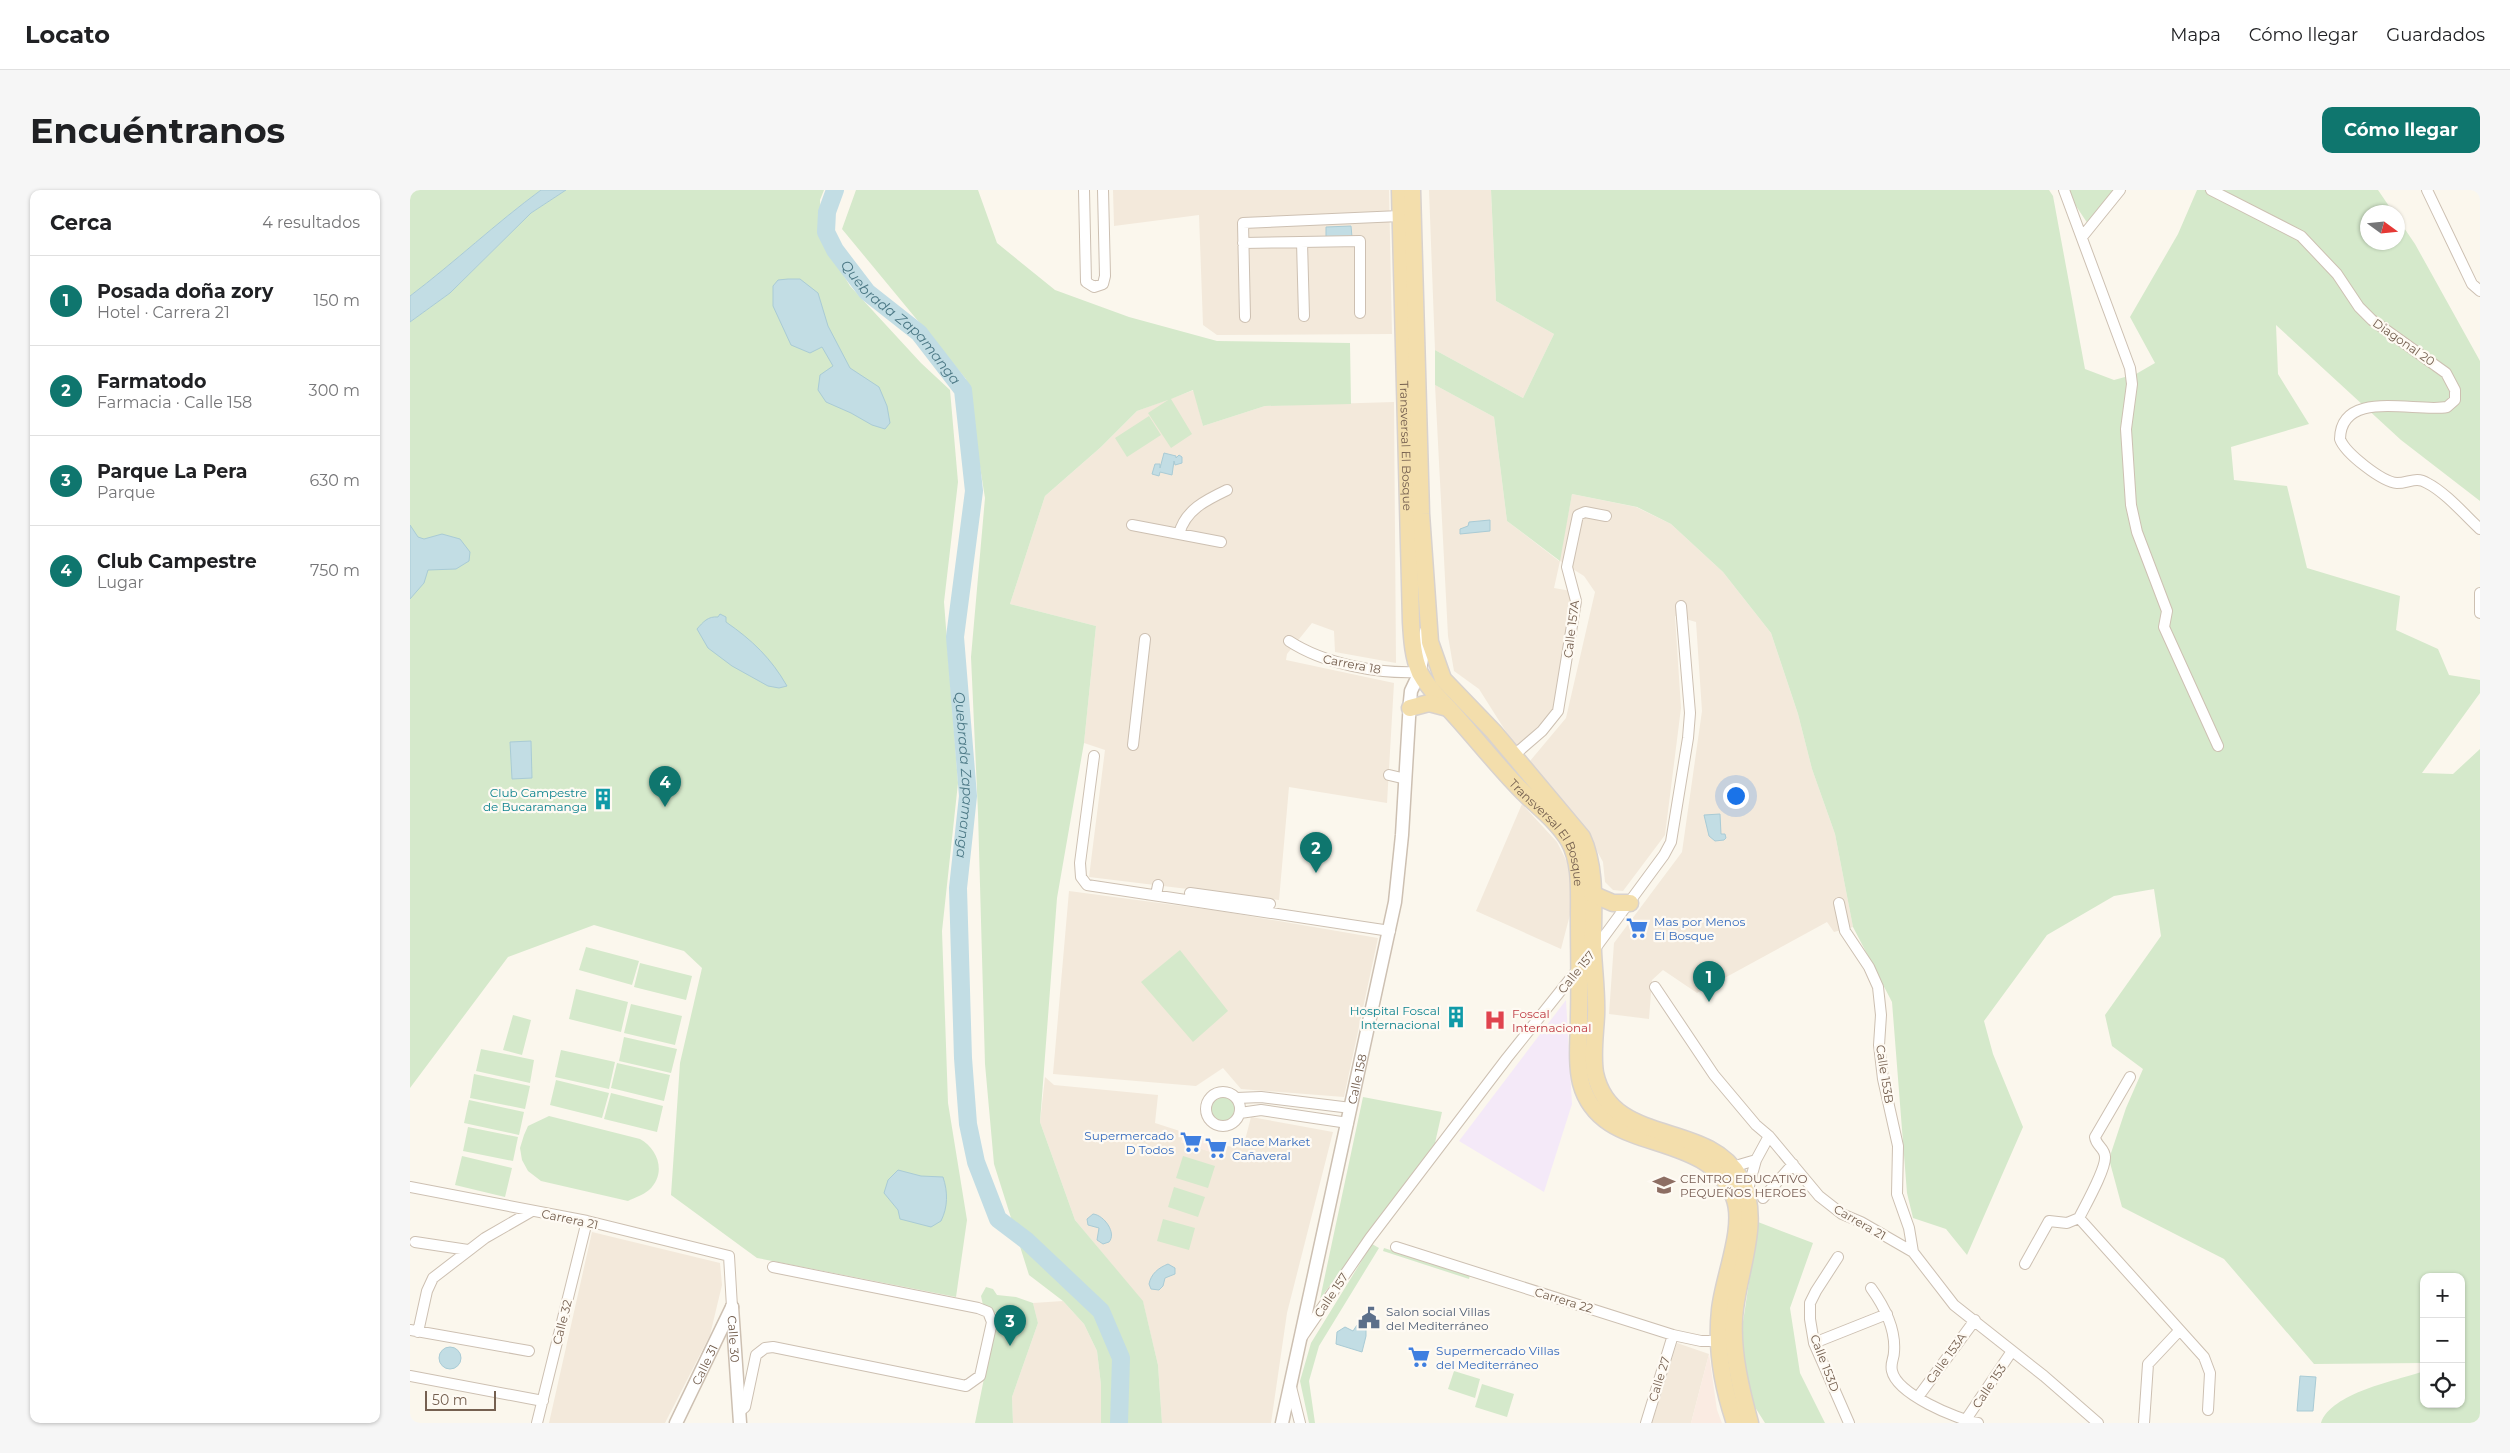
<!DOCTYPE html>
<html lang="es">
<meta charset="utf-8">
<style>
body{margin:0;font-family:Montserrat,sans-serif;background:#f6f6f6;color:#202124}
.controls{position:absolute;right:15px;bottom:15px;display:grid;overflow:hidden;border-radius:10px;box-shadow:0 1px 4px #0004}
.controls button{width:45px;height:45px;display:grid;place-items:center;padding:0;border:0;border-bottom:1px solid #e0e0e0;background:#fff;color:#202124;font:25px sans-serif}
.compass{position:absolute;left:1950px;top:15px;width:45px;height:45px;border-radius:50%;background:#fff;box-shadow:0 1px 4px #0004;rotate:105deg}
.scale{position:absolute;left:15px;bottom:12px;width:71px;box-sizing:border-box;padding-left:5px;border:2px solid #756050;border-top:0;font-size:14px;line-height:18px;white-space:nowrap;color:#756050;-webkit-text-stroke:4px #fefaf3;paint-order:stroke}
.you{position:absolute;left:1325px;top:605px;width:18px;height:18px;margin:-12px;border:4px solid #fff;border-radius:50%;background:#1a73e8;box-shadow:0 0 0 8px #1a73e833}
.badge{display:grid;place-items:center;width:32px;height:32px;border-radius:50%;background:#0f766e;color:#fff;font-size:16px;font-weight:700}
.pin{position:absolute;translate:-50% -41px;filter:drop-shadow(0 1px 2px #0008)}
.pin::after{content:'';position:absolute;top:26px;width:18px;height:15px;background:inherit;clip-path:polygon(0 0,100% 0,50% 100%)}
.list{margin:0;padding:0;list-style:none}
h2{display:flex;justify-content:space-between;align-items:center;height:65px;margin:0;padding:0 20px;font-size:21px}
h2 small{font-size:16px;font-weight:400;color:#757577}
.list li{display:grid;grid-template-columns:32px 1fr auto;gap:15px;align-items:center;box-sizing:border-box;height:90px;padding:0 20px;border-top:1px solid #e0e0e0}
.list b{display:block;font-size:19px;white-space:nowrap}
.list p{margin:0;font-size:16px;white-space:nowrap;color:#757577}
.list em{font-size:16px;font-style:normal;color:#757577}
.icon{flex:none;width:28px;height:28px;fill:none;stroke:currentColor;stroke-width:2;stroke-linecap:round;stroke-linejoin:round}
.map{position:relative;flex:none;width:2070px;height:1233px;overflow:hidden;border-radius:10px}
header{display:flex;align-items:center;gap:30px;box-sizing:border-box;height:70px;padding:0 25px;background:#fff;border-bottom:1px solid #e0e0e0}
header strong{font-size:24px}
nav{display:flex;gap:28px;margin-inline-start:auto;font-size:18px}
.intro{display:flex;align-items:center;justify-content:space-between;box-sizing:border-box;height:120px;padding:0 30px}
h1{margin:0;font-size:35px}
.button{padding:12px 22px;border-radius:10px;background:#0f766e;color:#fff;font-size:18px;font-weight:700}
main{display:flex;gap:30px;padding:0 30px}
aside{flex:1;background:#fff;border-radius:10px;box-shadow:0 1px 4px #0004}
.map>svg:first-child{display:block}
</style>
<header>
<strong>Locato</strong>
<nav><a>Mapa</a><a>Cómo llegar</a><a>Guardados</a></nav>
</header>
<div class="intro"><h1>Encuéntranos</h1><a class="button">Cómo llegar</a></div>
<main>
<aside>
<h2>Cerca<small>4 resultados</small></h2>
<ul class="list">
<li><span class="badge">1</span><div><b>Posada doña zory</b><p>Hotel · Carrera 21</p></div><em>150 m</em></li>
<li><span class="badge">2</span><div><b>Farmatodo</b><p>Farmacia · Calle 158</p></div><em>300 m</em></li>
<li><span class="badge">3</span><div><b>Parque La Pera</b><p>Parque</p></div><em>630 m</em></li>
<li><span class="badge">4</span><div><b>Club Campestre</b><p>Lugar</p></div><em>750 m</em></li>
</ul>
</aside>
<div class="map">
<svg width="2070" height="1233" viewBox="0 0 2070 1233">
<rect width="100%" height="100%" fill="#fbf7ed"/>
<path fill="#f3e9db" d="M703 0H979L982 144 807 145 793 135 789 25 704 36Z
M1019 0H1081L1086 111 1144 144 1113 208 1025 160Z
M1025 195 1084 227 1097 331 1149 371 1162 304 1226 317 1261 334 1313 382 1361 443 1388 524 1402 579 1425 644 1443 737 1424 742 1417 732 1287 803 1253 780 1242 790 1239 829 1199 824 1204 753 1272 662 1292 521 1286 432 1265 426 1271 518 1255 645 1213 701 1203 700 1195 692 1193 672 1179 646 1120 571 1156 528 1185 402 1174 386 1150 371 1144 398 1161 401V415L1145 516 1125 543 1105 556 1069 499 1044 481 1038 446Z
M784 200 793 236 855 216 984 212 986 473 925 462 924 441 902 433 877 464 876 470 984 493 977 613 879 597 869 710 679 687 695 560 674 553 686 436 600 414 635 306 691 257 727 221Z
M1112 614 1147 652 1160 678 1162 717 1151 759 1066 721Z
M659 701 810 721 968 748 934 907 831 899 813 878 786 896 643 884Z
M635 887 644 895 748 905 745 933 776 943 771 952 814 966 817 956 833 958 841 927 923 942 877 1123 861 1233H752L748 1175 733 1112 665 1030 630 932Z
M182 1042 310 1073 312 1095 300 1145 255 1233H139Z
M653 1111 674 1134 687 1161 691 1195V1233H603L602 1207 628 1133 623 1113Z
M1267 1153 1299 1164 1281 1233H1242Z"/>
<path fill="#faebe2" d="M776 943 817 956 815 967 771 952Z
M1299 1164 1307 1220 1312 1233H1281Z"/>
<path fill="#f4e9f8" d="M1156 810 1162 914 1134 1002 1049 951Z"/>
<path fill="#d5e9cb" d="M0 0H131C86 33 45 72 0 106Z
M156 0H414L410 10 412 49 440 96 511 173 540 200 548 292 534 412 548 593 532 741 538 913 557 1030 546 1107 347 1068 261 1005 270 873 292 778 274 761 184 735 98 767 0 898V132L40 103 121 23Z
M446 0H568L587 53 645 100 719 127 807 151 940 153 941 214 855 216 793 236 783 200 761 209 782 244 761 258 738 223 758 210 727 221 691 257 635 306 600 414 686 436 674 553 647 708 630 932 665 1030 733 1111 748 1175 752 1233H691V1195L687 1161 674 1134 653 1111 619 1085 584 974 575 874 568 623 561 467 575 308 556 189 432 39Z
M1081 0H1639L1643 6 1675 179 1704 190 1726 184 1745 173 1720 127 1768 44 1787 0H1968L1983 22H1958V52H1988V29L2005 54 2070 171V311L1991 250 1866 135 1868 184 1899 234 1821 257 1824 290 1877 296 1897 378 1990 406 1986 440 2028 459 2039 485 2070 490V503L2012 583 2043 584 2070 559V1233H1911C1921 1203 1985 1191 2014 1181V1214H2051V1087H2014V1173L1904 1174 1814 1069 1712 1017 1699 969 1716 918 1733 879 1702 856 1695 825 1751 746 1744 699 1704 706 1637 745 1574 831 1583 864 1613 937 1557 1065 1536 1039 1503 1028 1497 1003 1482 812 1443 737 1425 644 1402 579 1388 524 1361 443 1313 382 1261 334 1227 317 1162 304 1150 371 1097 331 1084 227 1025 195V160L1113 208 1144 144 1086 111Z
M1659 0H1707L1678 34 1664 13Z
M739 226 751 245 717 267 705 248Z
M176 757 229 771 222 795 169 780Z
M770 760 818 821 783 852 731 792Z
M230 773 282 786 276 810 224 797Z
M166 799 218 812 211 842 159 829Z
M221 814 272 826 265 855 214 843Z
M103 825 121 830 112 865 93 860Z
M214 847 267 859 261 883 209 871Z
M71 859 124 870 120 893 66 881Z
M151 860 205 872 199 899 145 887Z
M207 873 260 885 254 911 201 898Z
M64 884 120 896 115 919 60 908Z
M146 890 199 903 192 928 140 915Z
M201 903 253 916 247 942 194 929Z
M798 920a15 15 0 1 1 30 0a15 15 0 1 1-30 0Z
M953 907 1032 922 1025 953 910 1109Z
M59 910 114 922 109 945 54 933Z
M139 926 230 949C248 959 257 983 239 1000 233 1005 224 1008 218 1011L131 991 118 981 112 970 110 958 114 945 118 936Z
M58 937 108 947 103 971 53 961Z
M52 966 102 978 95 1007 45 995Z
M773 966 805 976 798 998 766 988Z
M764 997 795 1007 788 1027 758 1017Z
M753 1029 785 1038 779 1060 747 1051Z
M1348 1032 1403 1053 1380 1118 1390 1183 1415 1233H1355L1338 1206 1330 1152Z
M962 1054 969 1058 909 1156 899 1191 905 1233H899L890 1191 901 1153Z
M974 1058 1060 1085 1059 1089 973 1061Z
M576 1097 583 1099 587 1105 606 1107 623 1113 628 1133 602 1207 603 1233H565L587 1124 573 1115 571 1106Z
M1044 1181 1070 1189 1065 1208 1038 1199Z
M1072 1194 1104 1204 1097 1227 1065 1217Z"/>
<path fill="#c2dde4" stroke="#a9cbd5" d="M131 0H156L121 23 40 103 0 132V106C45 72 86 33 131 0Z
M941 36 942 47 916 48V37Z
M378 89H390L408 103 418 136 440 178 469 197 477 216 480 233 475 239 462 235 441 223 416 212 408 200 410 185 423 176 412 157 400 163 381 155 363 116V96L368 90Z
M754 263 766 266V268L769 265 772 267V273L765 275 764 271 762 285 750 282 749 286 742 284 745 274H750V278Z
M1080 330V341L1050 344V339L1058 336 1059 332Z
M0 335 8 347 14 349 32 344 50 349 60 362 59 371 46 379 18 380 14 393 0 409Z
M310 424 316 427V432C342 450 361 468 377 496L369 498 358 496 322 476 298 458 287 439C293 432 298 426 308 427Z
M121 551 122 588 102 589 100 552Z
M1310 624 1311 644H1315L1316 648 1314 650 1305 651 1299 646 1294 625Z
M488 980 511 986 533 987C538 1002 538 1017 531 1031L521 1037 490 1029 488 1020 474 1003 478 990Z
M683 1024C694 1025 707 1043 699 1052L693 1054 687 1050 689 1038 678 1035 677 1029Z
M758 1074 765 1078V1084L755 1088 753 1096 749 1100 741 1099 739 1094C741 1084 748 1078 758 1074Z
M947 1135 956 1138V1146L952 1162 926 1154 927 1142 935 1137 943 1141Z
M29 1168a11 11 0 1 1 22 0a11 11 0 1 1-22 0Z
M1890 1186 1906 1187 1903 1221H1887Z"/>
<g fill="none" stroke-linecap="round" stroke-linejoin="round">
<path stroke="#c2dde4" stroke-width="18" id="s1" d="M425 0 417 22 416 42 425 60 457 102 509 143 553 200 564 301 545 447 558 606 548 698 553 868 558 934 566 972 588 1029 617 1051 691 1121 711 1168 709 1233"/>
<g stroke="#cdc0b2" stroke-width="12">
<path id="minor" d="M674 0 676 92 684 97 693 94 695 86 693 0
M1654 0 1720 178 1722 194 1716 239 1721 315 1727 342 1757 421 1754 437 1808 556
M1801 0 1891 46 1927 84 1949 117 1962 130 2036 183 2045 200V210L2037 217C2006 223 1931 198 1930 249 1935 263 1972 292 1987 293 1999 293 2006 286 2017 293 2035 302 2055 325 2070 339
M2017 0 2062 94 2070 101
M1672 47 1710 0
M892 52 894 126
M833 53 950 51V123
M835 127 833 33 990 26
M722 335 811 352
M769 344C775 320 796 310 817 300
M2070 403V423
M879 451C914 474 968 484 1010 482
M723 555 735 449
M684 566 670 673 671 687 677 695 980 741
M1103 566 1132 541 1148 521 1166 411 1157 377 1168 325 1175 322 1196 326
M979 585 996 589
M780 703 860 714
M746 705 748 695
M1429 713 1435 741 1459 777 1468 797 1471 825 1469 855 1473 889 1488 956 1487 1004 1499 1038 1503 1062
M1184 760 1254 665 1261 652 1278 548 1280 523 1271 416
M1245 797 1304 885 1346 935 1359 946 1409 1006 1432 1024 1451 1032 1503 1062 1544 1115 1634 1186 1688 1233
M796 919a17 17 0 1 1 34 0a17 17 0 1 1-34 0Z
M827 908 851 907 941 918
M830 923 851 920 938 933
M1322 977 1346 970
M0 997 177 1031 319 1066 322 1117
M1337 1003 1346 970 1359 946
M1353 1008 1383 974
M1669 1028 1794 1167 1800 1183 1798 1220
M5 1052 58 1060
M986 1057 1263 1145 1291 1151H1313
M1428 1067 1406 1101 1400 1113V1129L1404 1153 1439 1233
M1615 1074 1639 1031 1657 1033 1669 1028C1675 1016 1696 979 1695 967 1695 958 1686 956 1685 947L1720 887
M1461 1098C1474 1116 1486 1139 1484 1162 1484 1169 1480 1173 1482 1181 1487 1204 1546 1229 1568 1233
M0 1140 119 1161
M8 1142 17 1101 23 1088 75 1048 122 1021
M892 1147 960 1048 1097 868 1168 779
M1404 1153 1477 1124
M0 1186 133 1211
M881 1197 890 1233
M1508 1207 1565 1130
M330 1221 335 1217 346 1165 355 1158 363 1157 556 1196 570 1186 582 1132 578 1122 568 1118 363 1077
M1555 1231 1602 1161
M127 1233 177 1031
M1236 1233 1263 1145
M1734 1233 1738 1174 1769 1141"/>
</g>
<g stroke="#cdc0b2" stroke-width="15">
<g id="tertiary">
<path id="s2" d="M322 1117 330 1233"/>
<path id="s3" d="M266 1233 322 1117"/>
<path id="s4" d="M872 1233 985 712 992 645 1000 511 1001 501 1010 482 1016 441"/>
</g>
</g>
<g stroke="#d8d2ce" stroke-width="19">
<g id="primary">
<path id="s5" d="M990 0 1001 432C1002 449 1003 467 1010 483 1018 498 1029 508 1040 520 1065 547 1087 576 1113 602 1128 617 1148 632 1159 651 1171 673 1169 700 1169 726 1169 759 1170 792 1169 826 1169 847 1166 872 1171 893 1191 968 1294 935 1324 1007 1336 1037 1313 1088 1310 1120 1306 1157 1313 1198 1325 1233"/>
<path d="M1002 0 1011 324 1020 452 1033 489 1084 542 1172 647C1188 681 1182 725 1183 762 1184 783 1187 805 1186 826 1185 845 1182 864 1185 883 1201 958 1297 929 1330 988 1354 1030 1326 1085 1324 1129 1322 1163 1331 1200 1340 1233"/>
<path d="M1000 518 1019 513 1038 518"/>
<path d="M1182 704 1203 713H1220"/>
</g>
</g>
<use href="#minor" stroke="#fff" stroke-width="10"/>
<use href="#tertiary" stroke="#fff" stroke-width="12"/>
<use href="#primary" stroke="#f3deac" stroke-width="16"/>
</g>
<defs>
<g id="building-bare" transform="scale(1.725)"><path d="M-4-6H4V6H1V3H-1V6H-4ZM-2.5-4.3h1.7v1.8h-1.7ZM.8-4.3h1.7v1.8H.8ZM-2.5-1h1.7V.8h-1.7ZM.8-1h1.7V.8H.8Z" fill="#0f9aa8" stroke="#fefaf3" stroke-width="2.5" paint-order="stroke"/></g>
<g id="supermarket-bare" transform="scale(1.725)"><path d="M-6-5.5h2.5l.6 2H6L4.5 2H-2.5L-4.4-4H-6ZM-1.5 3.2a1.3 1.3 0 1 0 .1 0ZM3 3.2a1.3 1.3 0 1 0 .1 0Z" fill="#3f7fe0" stroke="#fefaf3" stroke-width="2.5" paint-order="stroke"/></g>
<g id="hospital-bare" transform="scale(1.725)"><path d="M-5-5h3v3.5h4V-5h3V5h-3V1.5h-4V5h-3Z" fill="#e0444e" stroke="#fefaf3" stroke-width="2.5" paint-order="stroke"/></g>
<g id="school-bare" transform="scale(1.725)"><path d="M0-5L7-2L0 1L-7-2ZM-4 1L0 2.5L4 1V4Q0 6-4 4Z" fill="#8d6e63" stroke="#fefaf3" stroke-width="2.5" paint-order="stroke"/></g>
<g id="civic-bare" transform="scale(1.725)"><path d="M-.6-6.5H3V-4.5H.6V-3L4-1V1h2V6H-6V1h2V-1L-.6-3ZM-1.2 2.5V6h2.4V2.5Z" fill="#5c6f8a" stroke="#fefaf3" stroke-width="2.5" paint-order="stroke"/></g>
</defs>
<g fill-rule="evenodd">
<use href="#building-bare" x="193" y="609"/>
<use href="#supermarket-bare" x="1227" y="738"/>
<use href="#building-bare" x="1046" y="827"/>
<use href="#hospital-bare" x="1085" y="830"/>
<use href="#supermarket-bare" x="781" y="952"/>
<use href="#supermarket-bare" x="806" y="958"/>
<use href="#school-bare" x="1254" y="995"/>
<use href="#civic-bare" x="959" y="1128"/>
<use href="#supermarket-bare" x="1009" y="1167"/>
</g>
<g text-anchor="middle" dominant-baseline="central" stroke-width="4.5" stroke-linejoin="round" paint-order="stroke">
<g font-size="12" fill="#756050" stroke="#fefaf3">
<text transform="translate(1994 152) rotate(35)">Diagonal 20</text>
<text stroke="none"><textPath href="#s5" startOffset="256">Transversal El Bosque</textPath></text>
<text transform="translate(1161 439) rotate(-83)">Calle 157A</text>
<text transform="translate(942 474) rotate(11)">Carrera 18</text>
<text stroke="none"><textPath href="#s5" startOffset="691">Transversal El Bosque</textPath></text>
<text transform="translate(1166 782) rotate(-51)">Calle 157</text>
<text transform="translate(1475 884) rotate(81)">Calle 153B</text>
<text stroke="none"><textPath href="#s4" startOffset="352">Calle 158</textPath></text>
<text transform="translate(160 1029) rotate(12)">Carrera 21</text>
<text transform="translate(1450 1032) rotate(30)">Carrera 21</text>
<text transform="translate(921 1105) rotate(-56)">Calle 157</text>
<text transform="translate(1154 1110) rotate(17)">Carrera 22</text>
<text transform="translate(152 1132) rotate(-76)">Calle 32</text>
<text stroke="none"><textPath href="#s2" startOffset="32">Calle 30</textPath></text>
<text transform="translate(1536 1168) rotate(-54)">Calle 153A</text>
<text transform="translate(1415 1173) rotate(69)">Calle 153D</text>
<text stroke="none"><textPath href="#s3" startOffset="65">Calle 31</textPath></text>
<text transform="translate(1249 1189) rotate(-73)">Calle 27</text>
<text transform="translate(1579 1196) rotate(-56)">Calle 153</text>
</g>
<g font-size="12" fill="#0d838f" stroke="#fefaf3" text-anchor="end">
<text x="177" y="602">Club Campestre<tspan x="177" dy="14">de Bucaramanga</tspan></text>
<text x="1030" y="820">Hospital Foscal<tspan x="1030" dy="14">Internacional</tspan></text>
</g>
<g font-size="12" fill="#366cbe" stroke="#fefaf3" text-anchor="start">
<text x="1244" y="731">Mas por Menos<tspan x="1244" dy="14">El Bosque</tspan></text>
<text x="764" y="945" text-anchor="end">Supermercado<tspan x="764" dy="14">D Todos</tspan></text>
<text x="822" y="951">Place Market<tspan x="822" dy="14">Cañaveral</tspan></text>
<text x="1026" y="1160">Supermercado Villas<tspan x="1026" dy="14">del Mediterráneo</tspan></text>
</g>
<g font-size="12" fill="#be3a42" stroke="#fefaf3" text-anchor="start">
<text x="1102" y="823">Foscal<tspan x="1102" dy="14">Internacional</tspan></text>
</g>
<g font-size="12" fill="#785e54" stroke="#fefaf3" text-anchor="start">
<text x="1270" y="988">CENTRO EDUCATIVO<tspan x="1270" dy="14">PEQUEÑOS HEROES</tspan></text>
</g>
<g font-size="12" fill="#4e5e75" stroke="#fefaf3" text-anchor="start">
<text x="976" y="1121">Salon social Villas<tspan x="976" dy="14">del Mediterráneo</tspan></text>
</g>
<g font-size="14" font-style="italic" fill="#4c7986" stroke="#fefaf3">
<text stroke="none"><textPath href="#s1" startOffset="162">Quebrada Zapamanga</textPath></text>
<text stroke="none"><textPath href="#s1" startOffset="642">Quebrada Zapamanga</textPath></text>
</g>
</g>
</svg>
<div class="controls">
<button>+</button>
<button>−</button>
<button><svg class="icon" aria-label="locate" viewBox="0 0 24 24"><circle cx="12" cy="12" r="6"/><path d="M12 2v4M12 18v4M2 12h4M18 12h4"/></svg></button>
</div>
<svg class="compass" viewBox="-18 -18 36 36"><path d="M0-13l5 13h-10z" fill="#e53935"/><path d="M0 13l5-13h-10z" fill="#757577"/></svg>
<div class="scale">50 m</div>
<div class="you"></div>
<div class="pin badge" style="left:1299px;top:812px">1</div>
<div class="pin badge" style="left:906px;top:683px">2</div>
<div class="pin badge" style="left:600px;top:1156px">3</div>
<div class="pin badge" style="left:255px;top:617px">4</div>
</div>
</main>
